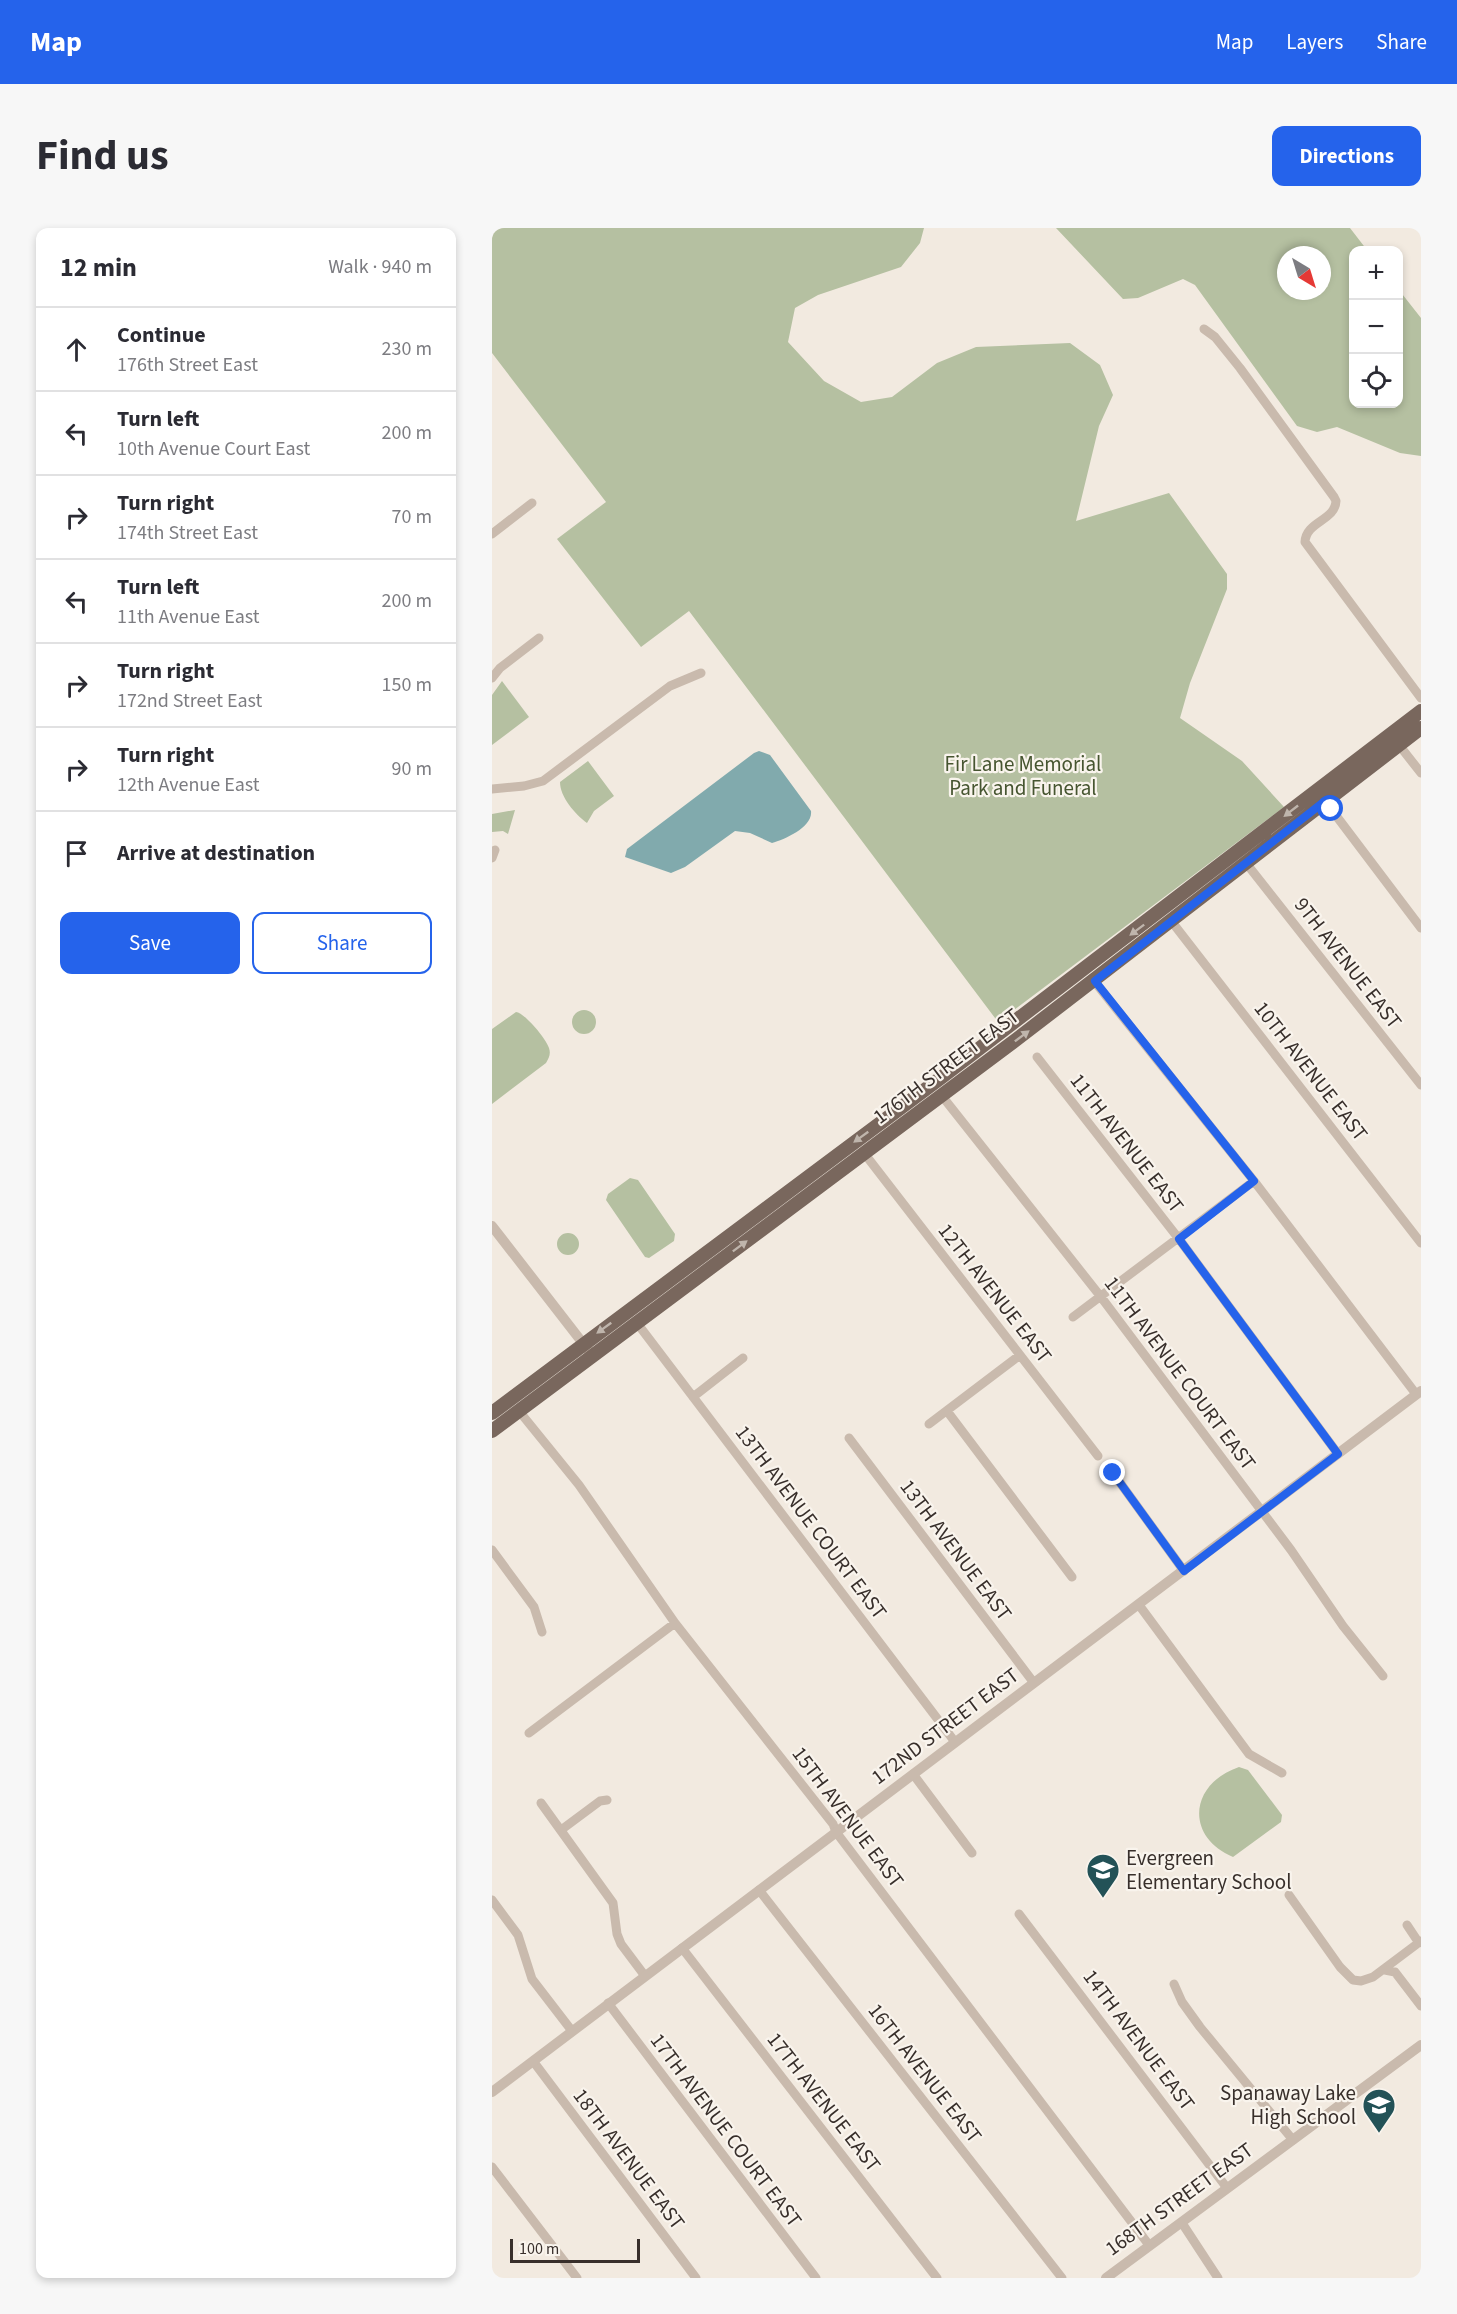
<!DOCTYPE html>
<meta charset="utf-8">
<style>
body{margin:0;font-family:"Source Sans 3",sans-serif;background:#f7f7f7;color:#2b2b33}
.controls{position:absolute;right:18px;top:18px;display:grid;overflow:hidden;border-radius:12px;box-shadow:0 3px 9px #0003}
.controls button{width:54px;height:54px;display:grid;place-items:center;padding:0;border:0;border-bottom:2px solid #e1e1e2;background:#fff;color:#2b2b33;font:30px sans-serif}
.compass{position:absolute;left:785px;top:18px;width:54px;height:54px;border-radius:50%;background:#fff;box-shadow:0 3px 9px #0003;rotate:142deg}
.scale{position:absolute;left:18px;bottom:15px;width:130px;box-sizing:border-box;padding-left:6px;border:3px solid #382f2b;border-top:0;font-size:16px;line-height:21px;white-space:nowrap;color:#382f2b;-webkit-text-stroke:4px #f9f4ed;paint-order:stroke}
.stop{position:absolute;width:18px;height:18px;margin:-14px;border:4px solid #2563eb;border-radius:50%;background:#fff}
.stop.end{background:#2563eb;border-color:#fff;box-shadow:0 2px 6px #0008}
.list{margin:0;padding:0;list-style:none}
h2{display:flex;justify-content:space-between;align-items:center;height:78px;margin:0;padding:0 24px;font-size:26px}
h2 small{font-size:20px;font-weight:400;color:#7c7c81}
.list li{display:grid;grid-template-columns:39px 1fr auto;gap:18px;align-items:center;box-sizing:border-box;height:84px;padding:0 24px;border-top:2px solid #e1e1e2}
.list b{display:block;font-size:22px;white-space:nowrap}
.list p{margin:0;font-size:20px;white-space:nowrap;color:#7c7c81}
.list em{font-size:20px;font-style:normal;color:#7c7c81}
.actions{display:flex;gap:12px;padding:18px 24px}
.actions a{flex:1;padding:14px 0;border:2px solid #2563eb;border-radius:12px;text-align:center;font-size:21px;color:#2563eb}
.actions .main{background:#2563eb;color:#fff}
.icon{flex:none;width:33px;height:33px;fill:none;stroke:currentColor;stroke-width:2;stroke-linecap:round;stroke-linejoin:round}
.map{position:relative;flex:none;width:929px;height:2050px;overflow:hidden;border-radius:12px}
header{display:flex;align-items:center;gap:36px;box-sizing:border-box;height:84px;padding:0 30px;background:#2563eb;color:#fff}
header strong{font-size:28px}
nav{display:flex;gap:33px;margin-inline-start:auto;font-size:21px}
.intro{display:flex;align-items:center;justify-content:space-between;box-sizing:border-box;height:144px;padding:0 36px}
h1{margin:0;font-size:42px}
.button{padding:15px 27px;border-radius:12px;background:#2563eb;color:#fff;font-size:21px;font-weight:700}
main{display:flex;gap:36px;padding:0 36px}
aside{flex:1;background:#fff;border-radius:12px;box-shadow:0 3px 9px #0003}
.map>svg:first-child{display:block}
</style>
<header>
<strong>Map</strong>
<nav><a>Map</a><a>Layers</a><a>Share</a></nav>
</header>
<div class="intro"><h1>Find us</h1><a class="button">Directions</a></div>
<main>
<aside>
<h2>12 min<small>Walk · 940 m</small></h2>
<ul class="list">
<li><svg class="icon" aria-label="ahead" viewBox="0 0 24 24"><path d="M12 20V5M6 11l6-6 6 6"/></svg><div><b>Continue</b><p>176th Street East</p></div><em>230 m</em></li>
<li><svg class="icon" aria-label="left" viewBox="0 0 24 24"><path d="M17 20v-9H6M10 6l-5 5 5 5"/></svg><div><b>Turn left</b><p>10th Avenue Court East</p></div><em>200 m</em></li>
<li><svg class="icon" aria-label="right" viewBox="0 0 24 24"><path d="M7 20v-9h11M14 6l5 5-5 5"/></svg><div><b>Turn right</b><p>174th Street East</p></div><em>70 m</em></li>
<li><svg class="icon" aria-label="left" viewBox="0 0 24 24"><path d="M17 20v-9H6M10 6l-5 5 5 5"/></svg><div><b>Turn left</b><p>11th Avenue East</p></div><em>200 m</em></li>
<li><svg class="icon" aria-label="right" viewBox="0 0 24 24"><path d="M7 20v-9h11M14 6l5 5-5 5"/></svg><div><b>Turn right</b><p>172nd Street East</p></div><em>150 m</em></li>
<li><svg class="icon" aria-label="right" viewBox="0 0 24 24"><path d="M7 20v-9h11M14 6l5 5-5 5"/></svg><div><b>Turn right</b><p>12th Avenue East</p></div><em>90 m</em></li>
<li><svg class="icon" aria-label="arrive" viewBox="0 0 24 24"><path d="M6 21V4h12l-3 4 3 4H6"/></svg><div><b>Arrive at destination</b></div></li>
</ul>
<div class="actions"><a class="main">Save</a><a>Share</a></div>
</aside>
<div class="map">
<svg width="929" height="2050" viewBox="0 0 929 2050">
<rect width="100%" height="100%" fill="#f2eae0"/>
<path fill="#b5c0a1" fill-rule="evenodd" d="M0 0H432L428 15 409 39 326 67 303 80 296 114 332 153 369 174 400 169 445 135 484 119 578 115 608 137 621 167 607 198 584 293 677 265 735 346V361L698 455 688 490 750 533 792 579 506 794 197 383 149 419 65 311 114 274 0 125Z
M564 0H858L875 22H862V176H906L907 62 929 90V228L908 225 845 199 825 204 805 198 703 57 691 51 646 70 631 71ZM794 27H830V63H794Z
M10 453 37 489 0 517V467Z
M96 533 122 568 102 583 95 595C83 586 68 569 68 554Z
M23 582 16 606 11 603 0 604V586Z
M80 794a12 12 0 1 1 24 0a12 12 0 1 1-24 0Z
M24 784C33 785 55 812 57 820 59 826 57 830 54 835L0 876V801Z
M138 950 146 952 183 1006 182 1013 157 1030 153 1029 114 972 116 966Z
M65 1016a11 11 0 1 1 22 0a11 11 0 1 1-22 0Z
M747 1539 756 1542 790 1587 789 1594 741 1629C693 1609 697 1556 747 1539Z"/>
<path fill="#81aaad" d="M267 523 278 527 319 583C321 599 293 611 280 615L258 605 243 603 193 639 179 645 133 629 135 621 262 525Z"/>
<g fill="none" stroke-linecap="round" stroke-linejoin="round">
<path stroke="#c9baad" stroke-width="9" d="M712 101 723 109 748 140 842 269 844 273C843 293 814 293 813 314L929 470
M0 306 40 275
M0 450 8 440 47 410
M907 517 929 545
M0 561 32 558 51 553 178 458 209 445
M833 573 929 700
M0 630 3 622
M754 635 929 857
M680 694 929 1015
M602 753 762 953 924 1166
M545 829 687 1011 846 1226
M450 868 609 1069 799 1322 851 1398 891 1448
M372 925 606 1228
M581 1089 762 953
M145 1095 463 1514
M201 1169 251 1130
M27 1183 87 1257 183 1395 341 1596 344 1604 657 2017
M455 1183 580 1349
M437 1196 528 1127
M357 1210 542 1455
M621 1245 692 1343
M0 1322 42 1379 50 1404
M647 1377 757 1526 790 1545
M37 1505 183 1395
M421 1546 480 1625
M49 1575 121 1675 125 1706 129 1716 153 1748
M69 1602 108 1573 115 1572
M267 1662 570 2050
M797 1667 848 1739 861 1752 869 1753 881 1749 929 1713
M0 1672 26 1707 40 1751 80 1803
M527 1686 735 1960
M915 1697 927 1715
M190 1720 445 2050
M893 1742 903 1744 929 1778
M682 1756 690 1774 708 1799 801 1912
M116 1775 324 2050
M41 1833 204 2050
M0 1939 85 2050
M690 1995 726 2050"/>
<path stroke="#c9baad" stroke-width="10" d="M0 998 100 1127
M0 1864 929 1163
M614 2050 929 1817"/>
<path stroke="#79675d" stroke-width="14" d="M0 1185 450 849 929 483
M0 1203 525 811 929 500"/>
</g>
<defs><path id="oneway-solid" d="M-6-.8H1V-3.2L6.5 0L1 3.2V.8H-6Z" transform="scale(1.5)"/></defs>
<g fill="#bfb5ac">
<use href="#oneway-solid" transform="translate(799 583) rotate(142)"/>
<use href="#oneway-solid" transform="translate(645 702) rotate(143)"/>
<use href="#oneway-solid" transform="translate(530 808) rotate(-37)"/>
<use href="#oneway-solid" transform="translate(369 909) rotate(144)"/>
<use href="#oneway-solid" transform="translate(248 1018) rotate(-37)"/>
<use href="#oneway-solid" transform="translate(112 1100) rotate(144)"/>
</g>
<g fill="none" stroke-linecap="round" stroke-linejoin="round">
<path stroke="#2563eb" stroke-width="8" d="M621 1245 692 1343 846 1226 687 1011 762 953 603 753 833 573 839 581"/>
</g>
<defs>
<g id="school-pin" transform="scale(1.725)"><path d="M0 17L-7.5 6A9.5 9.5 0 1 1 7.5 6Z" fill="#235257" stroke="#f9f4ed"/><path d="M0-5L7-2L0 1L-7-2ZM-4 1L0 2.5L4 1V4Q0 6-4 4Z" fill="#fff"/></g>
</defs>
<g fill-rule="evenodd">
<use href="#school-pin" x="611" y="1642"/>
<use href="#school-pin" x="887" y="1877"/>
</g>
<g text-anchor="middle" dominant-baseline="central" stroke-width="4.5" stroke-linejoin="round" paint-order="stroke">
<g font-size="21" fill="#465530" stroke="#f9f4ed">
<text x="531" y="536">Fir Lane Memorial<tspan x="531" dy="24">Park and Funeral</tspan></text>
</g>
<g font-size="21" fill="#382f2b" stroke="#f9f4ed">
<text transform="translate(856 735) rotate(52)">9TH AVENUE EAST</text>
<text transform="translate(454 838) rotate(-37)">176TH STREET EAST</text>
<text transform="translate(819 843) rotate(52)">10TH AVENUE EAST</text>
<text transform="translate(635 915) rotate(52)">11TH AVENUE EAST</text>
<text transform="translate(503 1065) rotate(52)">12TH AVENUE EAST</text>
<text transform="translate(688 1145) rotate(53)">11TH AVENUE COURT EAST</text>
<text transform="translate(319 1294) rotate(53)">13TH AVENUE COURT EAST</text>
<text transform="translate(464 1322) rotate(53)">13TH AVENUE EAST</text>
<text transform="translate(453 1498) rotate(-37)">172ND STREET EAST</text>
<text transform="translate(356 1589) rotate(53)">15TH AVENUE EAST</text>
<text transform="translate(647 1812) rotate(53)">14TH AVENUE EAST</text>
<text transform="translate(433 1845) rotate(52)">16TH AVENUE EAST</text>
<text transform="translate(332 1874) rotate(52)">17TH AVENUE EAST</text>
<text transform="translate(234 1902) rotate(53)">17TH AVENUE COURT EAST</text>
<text transform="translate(137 1931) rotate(53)">18TH AVENUE EAST</text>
<text transform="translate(687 1971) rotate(-36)">168TH STREET EAST</text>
</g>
<g font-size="21" fill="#382f2b" stroke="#f9f4ed" text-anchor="start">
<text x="634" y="1630">Evergreen<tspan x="634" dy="24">Elementary School</tspan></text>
<text x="864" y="1865" text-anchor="end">Spanaway Lake<tspan x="864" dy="24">High School</tspan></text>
</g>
</g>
</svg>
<div class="controls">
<button>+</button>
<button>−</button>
<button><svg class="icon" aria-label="locate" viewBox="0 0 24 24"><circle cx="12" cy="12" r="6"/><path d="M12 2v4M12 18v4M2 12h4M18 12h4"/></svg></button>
</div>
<svg class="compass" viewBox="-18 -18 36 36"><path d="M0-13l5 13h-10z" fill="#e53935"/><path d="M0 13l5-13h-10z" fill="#7c7c81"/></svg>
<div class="scale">100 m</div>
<div class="stop" style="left:839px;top:581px"></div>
<div class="stop end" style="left:621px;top:1245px"></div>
</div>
</main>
